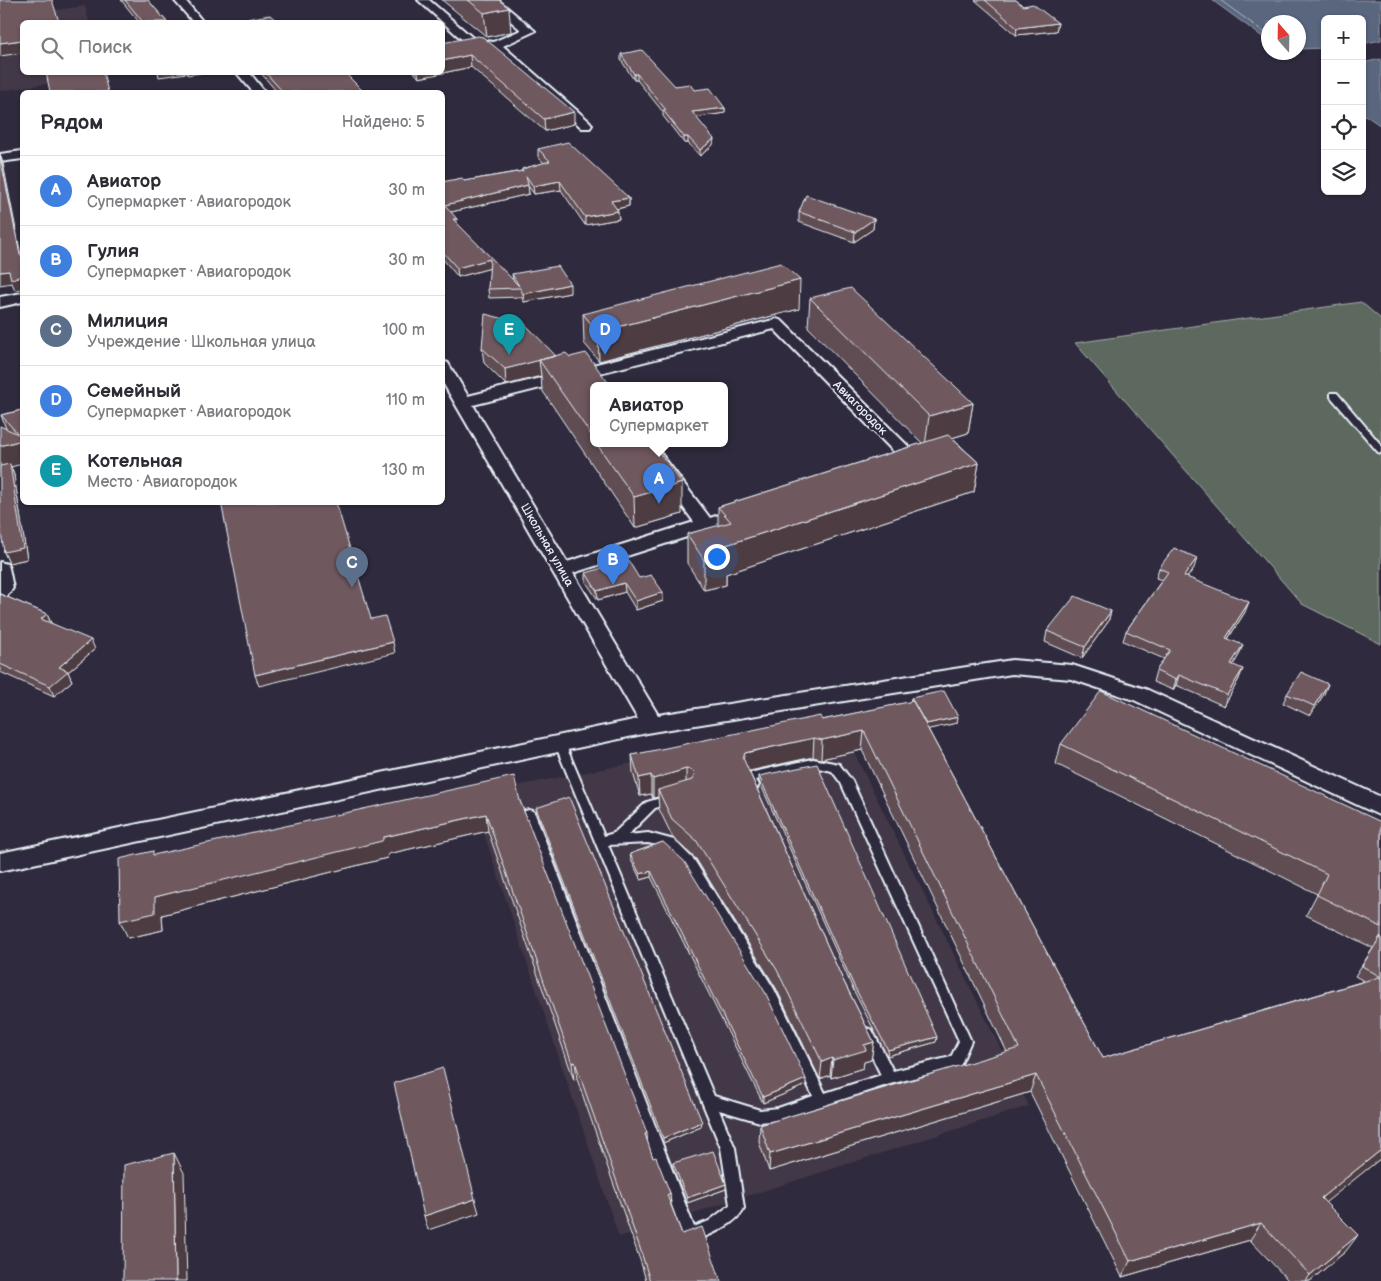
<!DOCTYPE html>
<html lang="ru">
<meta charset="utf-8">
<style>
body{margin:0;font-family:"Balsamiq Sans",sans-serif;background:#f7f7f7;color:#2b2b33}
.controls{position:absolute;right:15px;top:15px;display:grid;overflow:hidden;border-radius:8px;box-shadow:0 1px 4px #0004}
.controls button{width:45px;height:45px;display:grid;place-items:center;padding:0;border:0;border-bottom:1px solid #e1e1e2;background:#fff;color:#2b2b33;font:25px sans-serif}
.compass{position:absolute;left:1261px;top:15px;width:45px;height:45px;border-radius:50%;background:#fff;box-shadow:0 1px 4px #0004;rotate:340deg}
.you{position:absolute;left:716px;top:556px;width:18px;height:18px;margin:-12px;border:4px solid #fff;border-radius:50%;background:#1a73e8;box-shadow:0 0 0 8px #1a73e833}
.badge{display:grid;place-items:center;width:32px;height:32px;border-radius:50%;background:#0f766e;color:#fff;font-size:16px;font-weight:700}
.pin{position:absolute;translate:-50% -41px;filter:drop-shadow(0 1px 2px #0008)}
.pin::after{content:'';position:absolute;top:26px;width:18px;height:15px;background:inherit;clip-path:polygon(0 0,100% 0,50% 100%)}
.popup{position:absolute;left:590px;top:382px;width:138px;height:65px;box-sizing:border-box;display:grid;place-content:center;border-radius:8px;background:#fff;filter:drop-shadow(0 1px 4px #0005);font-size:16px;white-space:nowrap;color:#7c7c81}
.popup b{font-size:19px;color:#2b2b33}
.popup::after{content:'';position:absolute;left:50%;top:100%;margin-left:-10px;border:10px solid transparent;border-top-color:#fff}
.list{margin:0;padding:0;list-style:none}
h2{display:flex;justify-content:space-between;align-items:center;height:65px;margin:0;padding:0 20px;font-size:21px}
h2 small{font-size:16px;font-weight:400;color:#7c7c81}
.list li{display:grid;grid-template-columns:32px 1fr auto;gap:15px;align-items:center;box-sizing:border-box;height:70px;padding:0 20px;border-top:1px solid #e1e1e2}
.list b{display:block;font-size:19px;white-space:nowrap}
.list p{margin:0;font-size:16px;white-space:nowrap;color:#7c7c81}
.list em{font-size:16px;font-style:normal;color:#7c7c81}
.icon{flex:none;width:28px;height:28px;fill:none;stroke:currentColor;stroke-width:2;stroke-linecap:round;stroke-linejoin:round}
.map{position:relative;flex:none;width:1381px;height:1281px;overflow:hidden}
.search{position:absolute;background:#fff;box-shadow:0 1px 4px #0004;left:20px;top:20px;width:425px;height:55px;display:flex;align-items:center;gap:12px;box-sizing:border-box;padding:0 18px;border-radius:8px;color:#7c7c81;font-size:19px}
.panel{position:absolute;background:#fff;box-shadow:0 1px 4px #0004;left:20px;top:90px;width:425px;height:415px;border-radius:8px}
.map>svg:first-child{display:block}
</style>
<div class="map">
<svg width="1381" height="1281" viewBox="0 0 1381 1281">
<rect width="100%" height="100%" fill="#2f2a3d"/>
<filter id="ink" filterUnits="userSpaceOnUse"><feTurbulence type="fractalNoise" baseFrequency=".02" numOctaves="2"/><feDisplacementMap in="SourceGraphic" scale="10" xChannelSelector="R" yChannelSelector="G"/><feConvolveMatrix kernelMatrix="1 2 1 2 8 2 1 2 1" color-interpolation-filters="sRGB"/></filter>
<g filter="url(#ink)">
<path fill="#423847" d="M85 6 89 22H22V72H104L105 75 0 91V28L5 17Z
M839 722 1029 1106 619 1237 471 795Z"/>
<path fill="#5d695e" stroke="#a2adab" d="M1361 302 1381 319V644L1302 604 1075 343Z"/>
<path fill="#5a667e" stroke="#939eaf" d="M1212 0H1381V40L1362 44V19H1325V48L1299 49 1298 22H1268V41Z
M1381 59V126L1362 113V63Z"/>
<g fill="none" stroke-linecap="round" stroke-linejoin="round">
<path stroke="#afb9c7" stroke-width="1" d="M1220 0 1268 35"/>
<g stroke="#e8f1f8" stroke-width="4">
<path id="service" d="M1331 393H1337L1381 445V453L1378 452 1331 397Z
M560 740 564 741 565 744 604 836 614 833 647 802 671 795 675 796 677 799 675 802 655 808 628 835 648 833 674 840 694 860 774 989 825 1093 881 1075 861 1034 862 1030 867 1028 872 1030 893 1071 951 1057 959 1041 841 783 832 771 813 767 756 780 759 785 757 788H749L744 777 745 774 749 773 813 759 839 764 852 781 971 1041 960 1066 890 1084 778 1120 760 1122 719 1110 735 1148 744 1208C737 1225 707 1236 690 1243L685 1241 683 1236 523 814 525 811 529 810 533 811 535 814 694 1227 709 1221 730 1205 721 1148 555 744 556 741ZM648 843 666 847 686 866 766 997 813 1096 778 1108 760 1110 714 1096 608 845Z"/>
</g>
<g stroke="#e8f1f8" stroke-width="4">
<path id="minor" d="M174 0H185L203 22H193Z
M418 0H429L474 39 493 42 521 30 486 0H498L535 31 503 46 590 122 592 125 590 128H582L492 48 467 44Z
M236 72H249L265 92H253Z
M22 151V159L0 162V154Z
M22 293V302L0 307V297Z
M777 319 782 321 919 457 922 461C917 468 905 470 897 468L894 464 897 460 901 459 774 329 473 405 567 562 694 522 636 443H653L710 518 744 507 750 509 753 513 750 517 573 573 658 715 1012 660 1072 665 1148 690 1381 797V816L1134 700 1071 679 1012 674 652 732 0 871V853L638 719 442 381V361L448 363 468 396Z
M0 562 7 564 9 568 13 588 7 596 0 597Z"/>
</g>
<use href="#service" fill="#2f2a3d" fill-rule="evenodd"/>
<use href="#minor" fill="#2f2a3d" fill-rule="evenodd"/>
</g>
<path fill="#5f4d52" stroke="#e8f1f8" d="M121 0H148L167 22H139Z
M442 0H499L511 32 487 37Z
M975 0H1016L1023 6 1058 23 1056 31 1016 35Z
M483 37 574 124 545 131 471 67 419 78 414 72H442Z
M621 54 675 86 694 90 725 108V113L696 117 713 145 700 156 688 143H684L663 116V112L637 80H634L621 60Z
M260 72H344L364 92H277Z
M538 149 629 198V206L617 209 619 219 585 225 561 190 534 194 528 186 529 194 451 212 457 224 513 280 512 274 570 293 524 302 521 297 489 298 488 289 490 268 458 277 442 258V182L464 181 522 171V169L544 163 538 157Z
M799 212 874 219 873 229 854 242 799 222Z
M810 298 973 403 968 433 952 438 979 463 974 492 726 574V585L704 590 687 563V534L718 526V507L922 443 808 327Z
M799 309 599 361 584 343 583 314Z
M482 348 556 356 594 385V443H652L682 514 635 528 542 390 541 376 506 385 484 363Z
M22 410 11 467 14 475 27 559 9 563 4 552 6 429 1 415Z
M1159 568H1194L1187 577 1245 612 1228 639 1239 655 1233 665 1239 679 1224 706 1176 685 1173 690 1153 682 1156 671 1164 659 1123 641 1126 631 1162 580 1156 578Z
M586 573 639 578 663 601 636 610 625 592 598 600 586 582Z
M0 594 47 614 51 623 95 649 68 672 72 681 54 696 0 672Z
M1111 611 1108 622 1082 658 1045 642 1047 631Z
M1287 694H1324L1310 716 1283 703Z
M911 698 957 723 928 729 1103 1058 1364 981 1355 976 1373 948 1306 915 1317 894 1056 764 1061 744 1381 822V935L1376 944 1381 936V1158L1325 1202 1346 1251 1310 1281H1289L1250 1240 1122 1277 1030 1092 769 1171 759 1142 760 1125 1007 1052 862 750 821 759 813 757 749 771 842 978 874 1042 871 1060 864 1062 863 1068 831 1078 830 1075 820 1079 776 988 696 859 673 838 659 809 658 797 653 798 651 794 640 796 633 773 632 755 822 720 910 702Z
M759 776 936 1042 887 1056 854 991 759 781Z
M520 801 653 1158 670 1193 671 1204 682 1234 721 1281H646L641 1263 577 1079 574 1080 488 831 388 854 387 858 162 915 163 930 128 938 155 855Z
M536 808 701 1127 663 1143 537 814Z
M663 842 806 1085 763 1103 651 877 641 880 631 860 630 854Z
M673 1163 726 1189 687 1203 673 1168Z"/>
<path fill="#4e3e42" stroke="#e8f1f8" d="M509 8 511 32 487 37 484 13Z
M1058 23 1056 31 1016 35 1017 28Z
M22 40V53L0 56V43Z
M470 55 471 67 419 78 418 72H442V61Z
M158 72H187V73L159 77Z
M187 72H206L188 75Z
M634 74H637V80H634Z
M725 108V113L692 118V112Z
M574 112V124L545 131 544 119Z
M684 137H688V143H684Z
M714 139 713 145 700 156V150Z
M0 154 3 163 22 260 20 255Z
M560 181 561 190 534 194 533 186Z
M528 185 529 194 447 213 445 205Z
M629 198V206L612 210 611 201Z
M618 211 619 219 585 225V217Z
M453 219H457L458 227Z
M874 219 873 229 854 242 855 232Z
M490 259 491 268 458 277 457 268Z
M9 271 22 276V289L15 290 12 283 0 285V272Z
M800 280 799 309 599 361 598 332Z
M570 284V293L524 302 523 294Z
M539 360 541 376 506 385 505 369Z
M973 403 968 433 925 446 929 416Z
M22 440V464L11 467 14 475 27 559 9 563 4 552 0 470V446Z
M979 463 974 492 726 574V585L704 590V560L720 547Z
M682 483V514L635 528 634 497Z
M1197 558 1194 568 1181 586 1184 576Z
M624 583 625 592 598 600 597 591Z
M663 592V601L636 610V601Z
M1249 602 1245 612 1222 648 1226 638Z
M1111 611 1108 622 1082 658 1085 647Z
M47 614 51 624 41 619Z
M91 640 95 649 68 672 72 681 54 696 50 686 59 667Z
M393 642 395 653 259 686 255 675Z
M1243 645 1239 655 1228 674 1231 664Z
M1243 669 1239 679 1224 706 1227 695Z
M1179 675 1176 685 1173 690 1176 680Z
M1328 684 1324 694 1310 716 1314 706Z
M958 717 957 723 925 730 926 724Z
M864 731 862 750 821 759 822 740Z
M814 738 813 757 745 772 743 758 745 753Z
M686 769V788L658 790V797L653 798V779Z
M651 775V794L640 796 639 778Z
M486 814 488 831 388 854 387 858 162 915 163 930 128 938 120 921 155 897 384 837Z
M651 871V877L641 880 640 874Z
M937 1037 936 1042 887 1056 888 1050Z
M874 1042 871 1060 864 1062 863 1068 831 1078 833 1060 864 1045Z
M832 1058 830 1075 820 1079 822 1062Z
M575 1062 577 1079 574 1080 572 1063Z
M1036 1075 1030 1092 769 1171 770 1154Z
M806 1079V1085L763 1103V1097Z
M702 1122 701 1127 663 1143V1138Z
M647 1133 648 1149 645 1134Z
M1381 1150V1158L1310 1215 1321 1198Z
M174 1153 184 1173 187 1281H176Z
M726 1184V1189L687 1203V1198Z
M670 1193 671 1209 667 1195Z
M475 1199 479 1213 428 1230 424 1216Z
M1261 1223 1250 1240 1122 1277 1130 1261Z
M1358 1235 1346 1251 1310 1281H1306L1310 1275Z"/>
<path fill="#6f595f" stroke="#e8f1f8" d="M0 0H52L59 22H22V40L0 43Z
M125 0H148L167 22H143Z
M468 0H499L509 8 484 13Z
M985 0H1016L1023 6 1033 4 1058 23 1017 28Z
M270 15 278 22H228Z
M478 36 483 37 574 112 544 119 470 55 442 61V43Z
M642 50 675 86 690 84 694 90 710 88 725 108 692 112 714 139 700 150 688 137H684L663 110H666L637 74H634L621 54Z
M46 72H103L108 92H50Z
M265 72H344L364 92H283Z
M568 142 629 198 611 201 618 211 585 217 560 181 533 186 526 176 528 185 445 205 457 219H453L519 286 512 274 558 266 570 284 523 294 520 288 488 289 490 259 457 268 442 251V182L462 178 464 181 523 171 522 169 550 161 538 149Z
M0 155 20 255 22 254V276L11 279 9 271 0 272Z
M806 195 874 219 855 232 799 212Z
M781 263 800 280 598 332 583 314Z
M851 288 973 403 929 416 810 298Z
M485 314 525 324 556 356 505 369 482 348Z
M566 353 570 357 586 353 610 385H594V439L539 360Z
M22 410V440L0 446V426L18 434 1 415Z
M948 435 979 463 720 547 726 555 704 560 687 534 731 522 718 507Z
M596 443H652L682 483 634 497Z
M10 464 23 548 4 552 0 525V466Z
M221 502H336L371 619 385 616 393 642 255 675Z
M1174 548 1197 558 1184 576 1249 602 1226 638 1243 645 1231 664 1243 669 1227 695 1179 675 1176 680 1156 671 1170 650 1126 631 1168 572 1159 568Z
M628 560 639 578 651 575 663 592 636 601 624 583 597 591 586 573Z
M0 594 47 614 41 619 91 640 59 667 68 671 50 686 0 664Z
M1075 596 1111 611 1085 647 1047 631Z
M1301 672 1328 684 1314 706 1287 694Z
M944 691 958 717 926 724 911 698Z
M1101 691 1381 822V927L1317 895 1327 874 1061 744Z
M913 701 1103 1058 1379 977 1381 979V1150L1321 1198 1358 1235 1310 1275 1261 1223 1130 1261 1036 1075 770 1154 760 1125 1019 1048 864 731 822 740 814 738 749 752 745 753 743 758 842 978 874 1042 864 1045 866 1050 833 1060 832 1058 822 1062 777 970 696 840 672 819 658 790 692 780 695 774 691 770 686 769 653 779 651 775 639 778 632 755 820 716 822 720Z
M817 764 937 1037 888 1050 854 986 759 776Z
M514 776 520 801 647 1133 645 1134 653 1158 656 1157 670 1193 667 1195 682 1234 702 1227 721 1281H650L640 1248 575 1062 572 1063 486 814 384 837 382 841 155 897V913L120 921 119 859 153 851V855Z
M569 797 702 1122 663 1138 536 808Z
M663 842 684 861 765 992 806 1079 763 1097 651 871 640 874 630 854Z
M1381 936V977L1362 966Z
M443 1068 475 1199 424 1216 394 1083Z
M713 1151 726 1184 687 1198 673 1163Z
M174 1153 176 1281H123L124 1165Z"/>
</g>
<g text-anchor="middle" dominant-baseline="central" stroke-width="5" stroke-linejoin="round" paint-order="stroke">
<g font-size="12" fill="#e8f1f8" stroke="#2f2a3d">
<text transform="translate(860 408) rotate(45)">Авиагородок</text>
<text transform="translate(547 545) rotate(60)">Школьная улица</text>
</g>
</g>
</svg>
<div class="controls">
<button>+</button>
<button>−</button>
<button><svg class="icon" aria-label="locate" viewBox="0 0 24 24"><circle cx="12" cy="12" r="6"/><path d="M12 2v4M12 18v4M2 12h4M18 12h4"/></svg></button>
<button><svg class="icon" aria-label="layers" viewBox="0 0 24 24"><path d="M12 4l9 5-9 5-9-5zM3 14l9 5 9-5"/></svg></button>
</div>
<svg class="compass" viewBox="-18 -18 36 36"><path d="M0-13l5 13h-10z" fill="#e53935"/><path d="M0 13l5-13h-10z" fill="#7c7c81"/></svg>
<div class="you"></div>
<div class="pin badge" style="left:659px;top:504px;background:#3f7fe0">A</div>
<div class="popup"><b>Авиатор</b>Супермаркет</div>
<div class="pin badge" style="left:613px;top:585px;background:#3f7fe0">B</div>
<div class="pin badge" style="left:352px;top:588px;background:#5c6f8a">C</div>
<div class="pin badge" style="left:605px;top:355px;background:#3f7fe0">D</div>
<div class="pin badge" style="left:509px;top:355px;background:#0f9aa8">E</div>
<div class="search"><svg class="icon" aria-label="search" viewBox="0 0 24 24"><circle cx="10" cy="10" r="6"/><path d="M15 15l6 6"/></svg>Поиск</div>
<section class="panel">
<h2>Рядом<small>Найдено: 5</small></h2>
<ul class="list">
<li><span class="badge" style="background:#3f7fe0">A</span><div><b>Авиатор</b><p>Супермаркет · Авиагородок</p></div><em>30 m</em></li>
<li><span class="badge" style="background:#3f7fe0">B</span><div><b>Гулия</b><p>Супермаркет · Авиагородок</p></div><em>30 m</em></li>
<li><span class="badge" style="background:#5c6f8a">C</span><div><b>Милиция</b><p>Учреждение · Школьная улица</p></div><em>100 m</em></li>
<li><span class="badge" style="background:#3f7fe0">D</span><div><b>Семейный</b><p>Супермаркет · Авиагородок</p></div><em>110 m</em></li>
<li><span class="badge" style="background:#0f9aa8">E</span><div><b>Котельная</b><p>Место · Авиагородок</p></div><em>130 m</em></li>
</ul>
</section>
</div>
